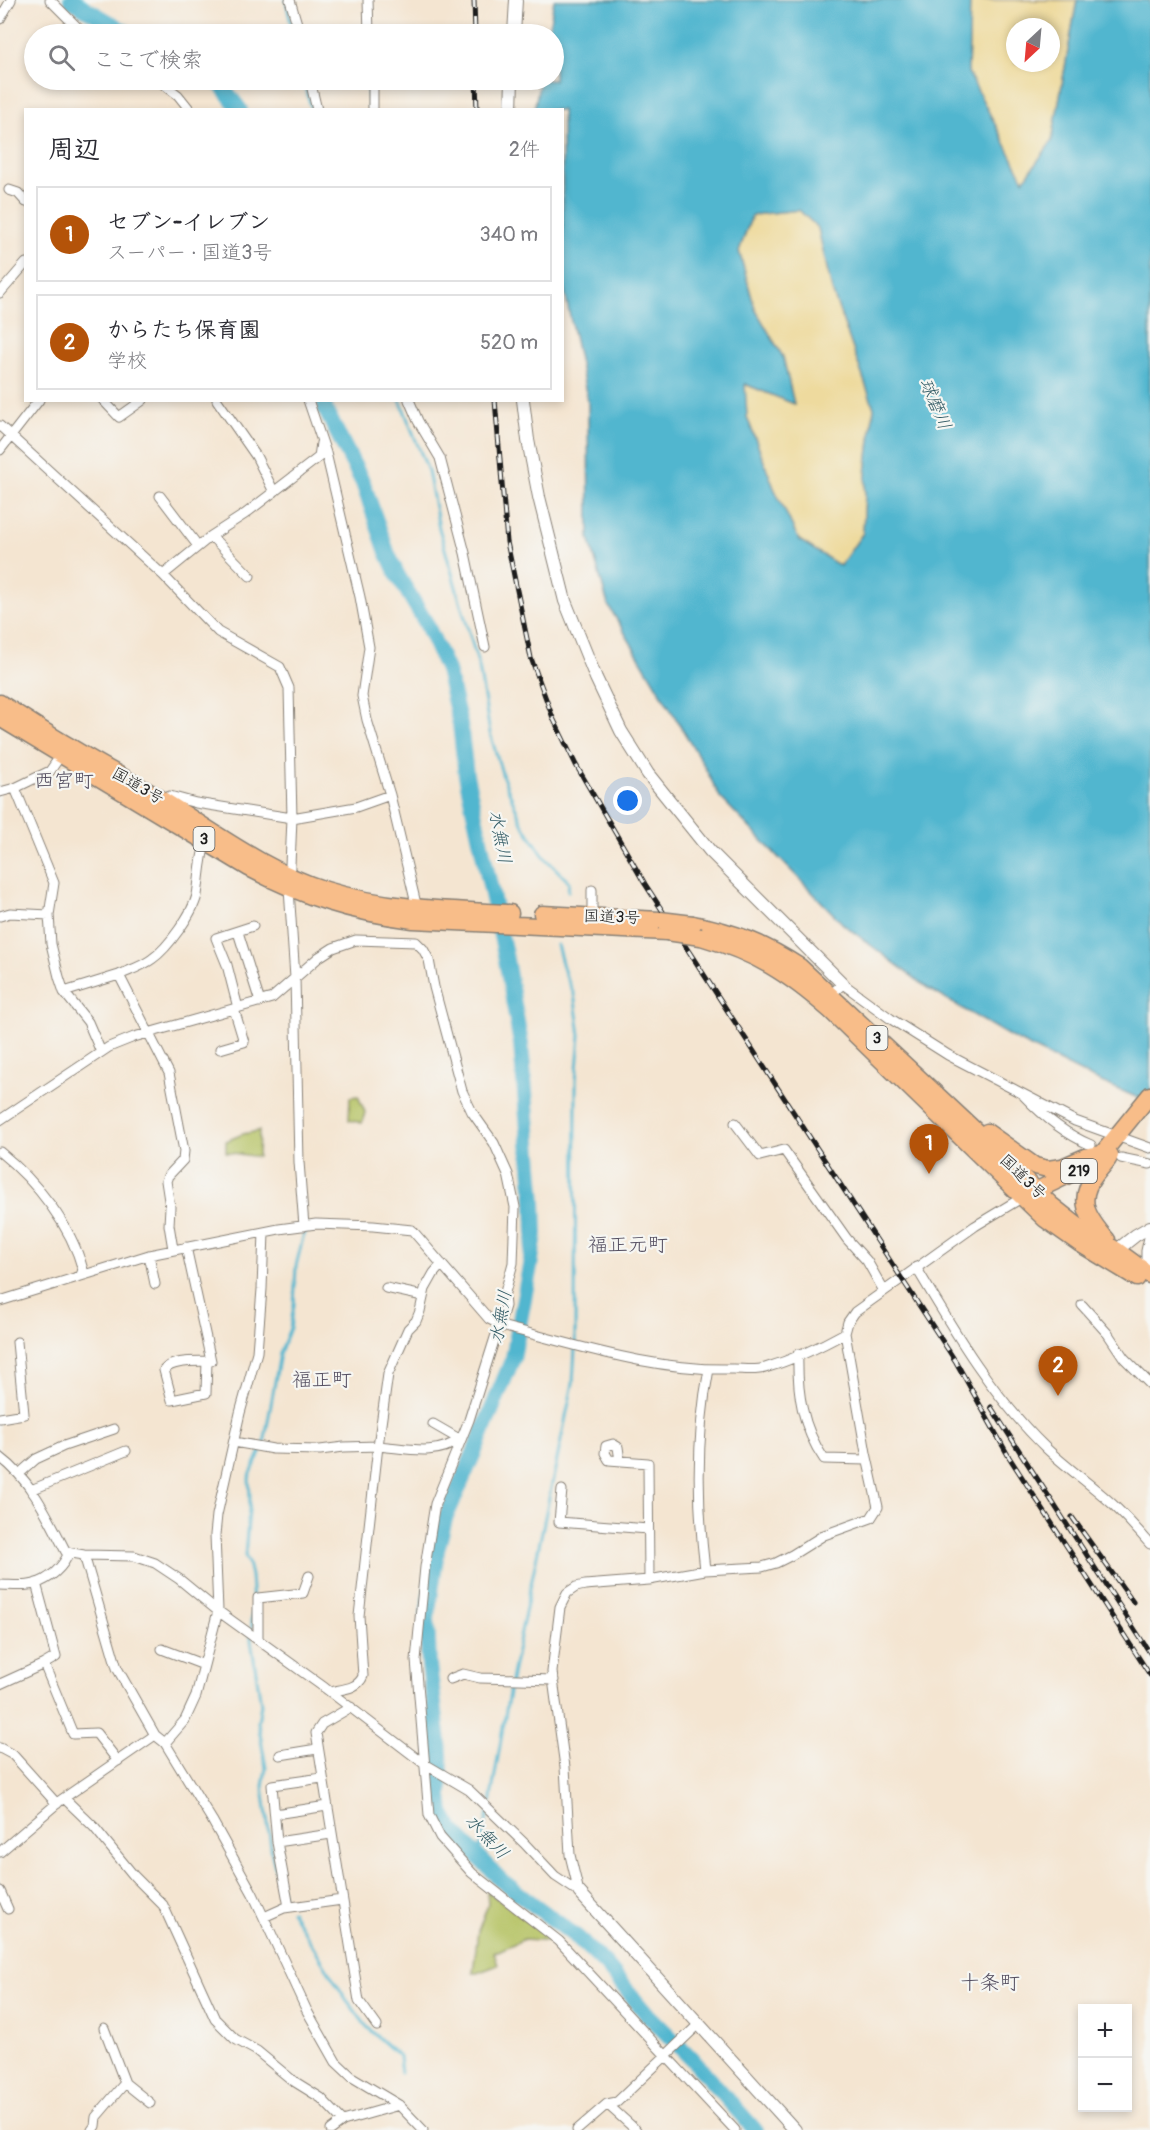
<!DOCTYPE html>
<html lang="ja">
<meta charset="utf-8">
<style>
body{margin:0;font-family:Pangolin,"Klee One",sans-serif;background:#f2f2f3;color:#2b2b33}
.controls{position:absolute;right:18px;bottom:18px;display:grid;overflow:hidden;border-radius:0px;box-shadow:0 3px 9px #0003}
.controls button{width:54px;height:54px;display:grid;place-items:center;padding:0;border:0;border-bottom:2px solid #e1e1e2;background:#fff;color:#2b2b33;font:30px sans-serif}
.compass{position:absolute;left:1006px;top:18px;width:54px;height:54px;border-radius:50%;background:#fff;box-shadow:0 3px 9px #0003;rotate:206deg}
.you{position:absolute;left:628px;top:801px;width:21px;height:21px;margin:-15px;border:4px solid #fff;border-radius:50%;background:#1a73e8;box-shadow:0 0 0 9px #1a73e833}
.badge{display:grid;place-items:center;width:39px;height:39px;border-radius:50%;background:#b45309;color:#fff;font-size:20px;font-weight:700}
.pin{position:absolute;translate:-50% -50px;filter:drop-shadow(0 2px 3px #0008)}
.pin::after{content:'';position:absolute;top:32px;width:21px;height:18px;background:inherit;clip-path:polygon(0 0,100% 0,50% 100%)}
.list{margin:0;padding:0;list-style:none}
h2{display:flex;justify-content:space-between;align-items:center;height:78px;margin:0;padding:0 24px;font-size:26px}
h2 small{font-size:20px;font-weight:400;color:#7c7c81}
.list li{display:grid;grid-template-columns:39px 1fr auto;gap:18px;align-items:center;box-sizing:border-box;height:96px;margin:0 12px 12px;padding:0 12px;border:2px solid #e1e1e2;border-radius:0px}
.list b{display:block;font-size:22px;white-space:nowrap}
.list p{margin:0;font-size:20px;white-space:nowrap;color:#7c7c81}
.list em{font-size:20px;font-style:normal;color:#7c7c81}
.icon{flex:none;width:33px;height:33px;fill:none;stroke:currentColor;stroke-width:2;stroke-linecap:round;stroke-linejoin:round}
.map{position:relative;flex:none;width:1150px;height:2130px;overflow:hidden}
.search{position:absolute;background:#fff;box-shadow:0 3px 9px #0003;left:24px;top:24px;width:540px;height:66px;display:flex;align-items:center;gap:15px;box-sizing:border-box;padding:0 21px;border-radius:33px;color:#7c7c81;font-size:22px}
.panel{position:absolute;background:#fff;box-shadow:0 3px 9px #0003;left:24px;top:108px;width:540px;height:294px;border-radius:0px}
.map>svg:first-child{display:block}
</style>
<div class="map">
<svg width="1150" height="2130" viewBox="0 0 1150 2130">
<rect width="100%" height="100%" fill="#f6f6f2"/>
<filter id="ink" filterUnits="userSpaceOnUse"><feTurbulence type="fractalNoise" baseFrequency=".0167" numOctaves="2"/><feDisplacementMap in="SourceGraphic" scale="12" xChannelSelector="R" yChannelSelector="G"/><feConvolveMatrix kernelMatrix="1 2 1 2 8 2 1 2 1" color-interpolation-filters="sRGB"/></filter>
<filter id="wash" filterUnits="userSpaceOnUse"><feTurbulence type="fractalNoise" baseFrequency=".008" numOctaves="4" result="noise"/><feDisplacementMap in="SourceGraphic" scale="24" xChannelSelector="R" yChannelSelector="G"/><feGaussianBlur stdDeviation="1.35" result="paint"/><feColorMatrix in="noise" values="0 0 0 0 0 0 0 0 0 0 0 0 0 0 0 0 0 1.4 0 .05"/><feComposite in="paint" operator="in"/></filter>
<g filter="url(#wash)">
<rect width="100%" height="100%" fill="#f4e5d1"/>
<path fill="#b6c365" stroke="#697040" stroke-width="1.5" d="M358 1096 365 1112 362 1123 349 1120 350 1097Z
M259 1131 258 1157 226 1152V1141L243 1134Z
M487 1891 555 1941 524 1939 494 1953 498 1965 477 1973H473L478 1931 488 1905Z"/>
<path fill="#eeda9e" stroke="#857b5d" stroke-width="1.5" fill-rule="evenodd" d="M970 0H1077L1052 141 1024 181 968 72ZM1015 27H1051V63H1015Z
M799 210 818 228 832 290 874 408 866 474 863 533 840 566 799 540 774 488 747 417 744 384 794 404 783 357 755 309 739 251 752 215Z"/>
<path fill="#51b6cf" stroke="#366976" stroke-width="1.5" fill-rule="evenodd" d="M554 0H970L968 72 1024 180 1052 141 1077 0H1150V1103L1090 1077 1011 1037 929 989 844 925 720 797 702 762 608 605 589 538 588 402 563 284 562 110H534L540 80H554V34H548ZM799 210 818 228 832 290 874 408 866 474 863 533 840 566 799 540 774 488 747 417 745 384 794 404 783 357 755 309 739 251 752 215Z"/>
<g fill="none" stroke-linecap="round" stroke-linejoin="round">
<path stroke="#51b6cf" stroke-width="3" d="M286 0 293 34
M303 80 312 110
M367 80 369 108
M400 400 428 471 439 528 479 667 490 733 503 777 523 825 545 858 569 882 568 891
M490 1804 512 1675 573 1383 575 1348 576 1080 580 1035 574 994 565 974 557 945
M478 1857 488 1813
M283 1897 272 1855 263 1786 266 1768 258 1722 261 1704 251 1640 253 1603 251 1576 248 1563 245 1556 250 1498 249 1478 264 1444 280 1353 290 1328 294 1305 296 1266 305 1229
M291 1911 346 1999 367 2027 399 2056 401 2073"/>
<path stroke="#51b6cf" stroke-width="16" d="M71 0 129 34
M214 80 223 87 240 110
M324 400 325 409 363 483 387 552 397 574 426 623 447 670 460 724 466 775 505 954 521 1044 534 1202 535 1234 530 1266 513 1358 473 1455 445 1519 437 1550 427 1618 429 1665 439 1743 441 1768 440 1797 442 1812 452 1830 502 1881 578 1938 606 1965 644 2011 691 2058 755 2130"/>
</g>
</g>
<g filter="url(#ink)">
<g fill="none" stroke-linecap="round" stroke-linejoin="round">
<g stroke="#888076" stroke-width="11">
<path id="minor" d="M50 0 84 34
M290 0 300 34
M368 0 369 34
M0 19 11 0
M158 80 178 95 190 110
M310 80 317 110
M373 80V110
M9 190 18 193 26 202
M0 293 26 263
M103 400 119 417 143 400
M217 400 256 456 274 492
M308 400 326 453 360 597 369 647 362 696 367 720 390 795 417 908
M409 400 418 421 440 458 465 553 485 647
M0 426 163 575 218 632 280 667 289 688 292 818 289 889 295 978 299 1162 304 1226
M0 450 39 400
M160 496 198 546
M211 536 250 576
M163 575 211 536 245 514 319 457 321 443
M15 788 54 883 49 915 51 944 59 977 64 992 88 1022 101 1052
M0 792 15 788 50 771 63 752
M165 800 170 796 196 803 292 818 356 807 390 795
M592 890V917
M0 916 10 913 49 915
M238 932 260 1002
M119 975C130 970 143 966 152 959 168 948 193 913 197 895 200 876 200 859 206 841
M64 992 119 975 169 1073 184 1151 183 1160 168 1176 166 1181 170 1207 169 1225 173 1249
M831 994 843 984 891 1019 948 1055 1075 1121 1150 1148
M238 1008 227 965 216 938 253 926
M220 1049 244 1042 234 1009
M1024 1096C1043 1116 1065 1134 1091 1145
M0 1120 109 1047 134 1037 272 998 319 957 333 948 356 940 416 942 423 949 429 960 434 987 462 1091 472 1112 494 1143 508 1174 515 1207 513 1263 504 1296 505 1306 469 1420 435 1504 425 1567 416 1660 429 1815 440 1837 472 1873 559 1941 735 2130
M735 1123 760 1156 784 1150 847 1239 867 1261 884 1291
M0 1152C36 1181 71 1225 83 1270L81 1275
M1121 1158 1150 1164
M186 1247 211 1361C198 1362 173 1359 164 1370L172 1400 206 1393 207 1361
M149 1255 155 1284
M442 1264 434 1273 425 1289 420 1311 416 1321 408 1329 388 1374 378 1446C406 1448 436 1457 460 1439
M916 1267C954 1331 992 1396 1046 1448 1066 1467 1089 1483 1109 1501 1124 1514 1137 1529 1150 1544
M1146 1272V1251L1150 1233
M386 1288 423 1296
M0 1301 149 1255 279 1229 316 1224 373 1226 412 1230 489 1319 505 1327C580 1346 655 1371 733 1369 743 1369 756 1371 765 1368 792 1360 820 1347 845 1333
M1082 1305 1108 1334 1124 1358 1150 1384
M798 1354C797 1392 802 1427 824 1459L867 1460
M0 1418 24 1414 17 1342
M433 1424 459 1439
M234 1442 273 1449 320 1450 344 1447 378 1446 359 1616 363 1676C358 1689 342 1689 330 1692
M0 1457C32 1481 48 1517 66 1552L84 1555 134 1556 155 1563 179 1579 218 1611 325 1688 423 1763 469 1790 524 1843 555 1876 579 1892
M620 1461 618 1447 613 1444 606 1446 605 1453 609 1460 648 1463 649 1580
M19 1474 36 1459 64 1446 114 1429
M31 1490 126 1451
M562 1490 559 1522 648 1529
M84 1555 117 1668 155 1735 165 1743 212 1820 253 1894 307 2011 336 2062 352 2077 399 2105 423 2130
M705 1570C697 1503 696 1435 709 1369
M36 1583 56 1657 44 1664 73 1734 96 1733 118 1761
M0 1585C10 1585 25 1587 34 1584 49 1580 64 1567 69 1552
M258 1639V1598L303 1593 309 1576
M162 1649 204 1665
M450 1679 463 1674 480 1678 554 1680
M0 1684 44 1664
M351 1707 322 1724 316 1733 359 2001 377 2026
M165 1743 185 1720 196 1696 218 1611 215 1535 217 1515 240 1413 257 1352 262 1289 264 1232
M0 1748 13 1755 57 1804
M280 1755 317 1749
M64 1798 94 1827 134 1876 163 1905 215 2019 235 2039 257 2051 292 2080 321 2098 343 2121
M275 1814 327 1806
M277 1842 331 1834
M0 1852 61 1800 155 1735
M0 1891 8 1909
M579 1892 570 1855 565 1767 552 1672 560 1607 567 1593 576 1587 585 1585 649 1580 705 1570 762 1567 776 1563 792 1555 824 1535 871 1518 878 1507 866 1453 845 1333 848 1322 855 1312 975 1226 1023 1197
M289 1907 277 1842 272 1785 322 1778
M264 1917 284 1908 342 1900
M104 2028 125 2083 150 2103
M607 2104 636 2130
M92 2130 95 2126 96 2117 125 2083
M331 2130 343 2121 399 2105
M577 2130 607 2104 617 2102 698 2025"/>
</g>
<g stroke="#888076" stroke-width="14">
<path id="tertiary" d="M514 34 516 0
M511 110 512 80
M523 400 528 440 539 497 565 601 596 678 621 731 648 774 710 851 843 984
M1112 1254 1136 1235 1150 1227
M579 1892 795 2130"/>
</g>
<g stroke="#888076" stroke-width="19">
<path id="trunk" d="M0 703C23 717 46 733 69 746 100 765 133 782 164 801 216 833 267 872 326 890 387 909 448 910 510 913
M0 718 249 868C307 898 349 912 413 920L667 932
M542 914 660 920
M693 924C735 932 765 944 800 967L981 1136 1051 1205 1079 1227 1116 1250 1150 1275
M701 937C756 953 788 973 831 1011L1045 1219 1079 1243 1137 1278
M987 1132 1035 1166 1048 1169 1062 1167 1085 1157 1102 1154
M1029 1194 1079 1170 1102 1154 1150 1095
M1107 1240C1088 1218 1075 1200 1096 1174 1101 1167 1108 1162 1110 1155"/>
</g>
<use href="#minor" stroke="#fff" stroke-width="9"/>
<use href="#tertiary" stroke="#fff" stroke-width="12"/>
<use href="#trunk" stroke="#f8bd89" stroke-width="16"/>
<g stroke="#1c1c1c" stroke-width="5">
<path id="rail" d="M474 0 475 34
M476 80 477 110
M495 400 507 542 531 658 553 718 576 765 645 884 956 1362 1009 1457 1150 1675
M991 1407 1150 1653
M1072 1517 1133 1602"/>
</g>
<use href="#rail" stroke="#f6f6f2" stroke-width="3" stroke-dasharray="9" stroke-linecap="butt"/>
<g stroke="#888076" stroke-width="19" stroke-linecap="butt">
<path id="trunk-bridge" d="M660 920 693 924
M667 932 701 937"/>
</g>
<use href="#trunk-bridge" stroke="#f8bd89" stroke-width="16"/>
</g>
</g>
<g text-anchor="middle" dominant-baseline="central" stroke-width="4.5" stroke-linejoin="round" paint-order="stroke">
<g fill="#f6f6f2" stroke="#5d5d5c" stroke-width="1.5">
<rect x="193.5" y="827" width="21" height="24" rx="4.5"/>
<rect x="866.5" y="1026" width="21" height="24" rx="4.5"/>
<rect x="1061" y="1159" width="36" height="24" rx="4.5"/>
</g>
<g font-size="15" font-weight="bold" fill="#1c1c1c">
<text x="204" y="839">3</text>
<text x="877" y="1038">3</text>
<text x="1079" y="1171">219</text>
</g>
<g font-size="16" fill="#1c1c1c" stroke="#f6f6f2">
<text transform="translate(138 786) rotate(30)">国道3号</text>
<text transform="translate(612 917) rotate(2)">国道3号</text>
<text transform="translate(1023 1177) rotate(44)">国道3号</text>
</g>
<g font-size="18" font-style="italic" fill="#315a64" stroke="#f6f6f2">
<text transform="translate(935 404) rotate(67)">球磨川</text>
<text transform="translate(500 837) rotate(79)">水無川</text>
<text transform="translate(501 1317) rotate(-80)">水無川</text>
<text transform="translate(487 1837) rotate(47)">水無川</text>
</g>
<g font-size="20" fill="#544e60" stroke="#f6f6f2">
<text x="64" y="780">西宮町</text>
<text x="628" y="1244">福正元町</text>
<text x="322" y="1379">福正町</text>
<text x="990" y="1982">十条町</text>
</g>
</g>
</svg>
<div class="controls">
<button>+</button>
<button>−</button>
</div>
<svg class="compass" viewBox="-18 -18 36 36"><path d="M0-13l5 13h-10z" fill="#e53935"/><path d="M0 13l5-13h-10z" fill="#7c7c81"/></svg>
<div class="you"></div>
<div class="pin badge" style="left:929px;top:1174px">1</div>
<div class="pin badge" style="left:1058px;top:1396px">2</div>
<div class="search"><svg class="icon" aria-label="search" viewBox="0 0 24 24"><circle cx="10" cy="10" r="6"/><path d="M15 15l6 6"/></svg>ここで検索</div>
<section class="panel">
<h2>周辺<small>2件</small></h2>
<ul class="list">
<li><span class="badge">1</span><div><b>セブン-イレブン</b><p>スーパー · 国道3号</p></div><em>340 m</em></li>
<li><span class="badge">2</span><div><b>からたち保育園</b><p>学校</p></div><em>520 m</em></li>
</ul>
</section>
</div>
